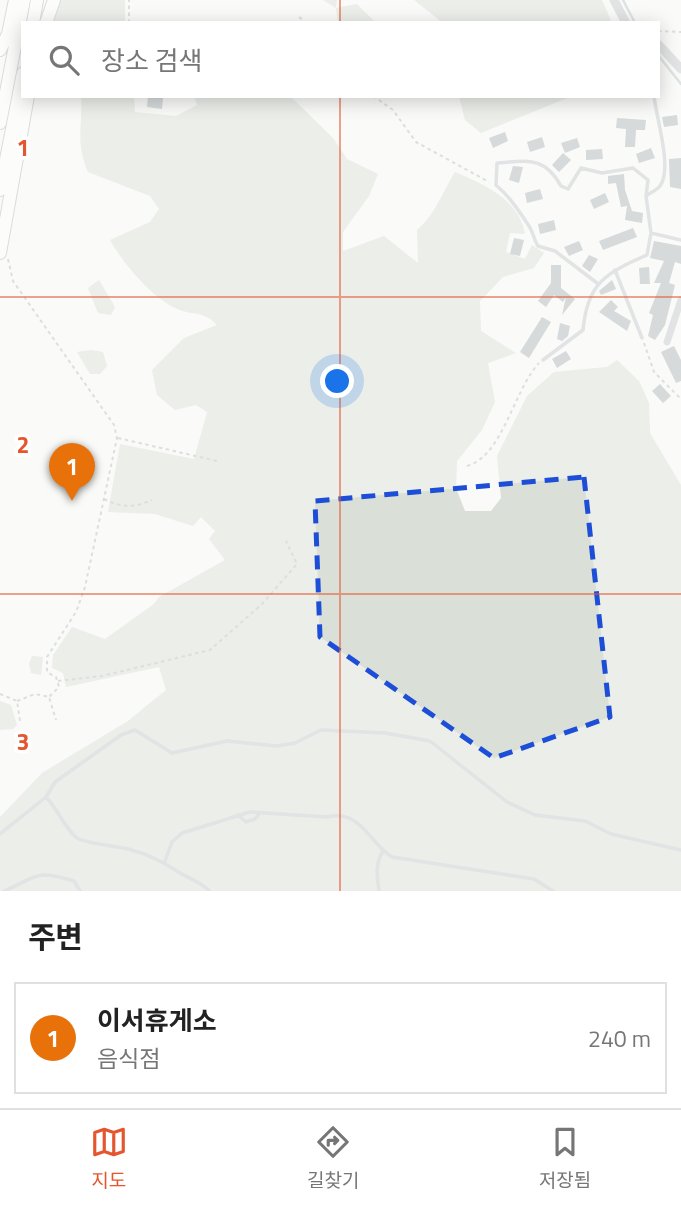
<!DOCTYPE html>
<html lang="ko">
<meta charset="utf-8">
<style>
body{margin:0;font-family:"Titillium Web","Noto Sans KR",sans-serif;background:#f2f2f2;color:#222}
.you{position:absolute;left:338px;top:382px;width:24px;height:24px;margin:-18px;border:5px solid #fff;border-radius:50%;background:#1a73e8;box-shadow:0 0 0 10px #1a73e833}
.badge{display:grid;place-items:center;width:46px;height:46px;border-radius:50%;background:#e4572e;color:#fff;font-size:23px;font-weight:700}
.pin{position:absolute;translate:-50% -58px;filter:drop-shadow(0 2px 4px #0008)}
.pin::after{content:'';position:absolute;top:37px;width:24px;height:21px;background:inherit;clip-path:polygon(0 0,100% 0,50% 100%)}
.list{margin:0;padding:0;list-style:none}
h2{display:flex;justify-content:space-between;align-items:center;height:91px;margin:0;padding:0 28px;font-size:30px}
h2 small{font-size:23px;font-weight:400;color:#767676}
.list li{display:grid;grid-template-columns:46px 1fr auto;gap:21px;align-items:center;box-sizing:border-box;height:112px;margin:0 14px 14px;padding:0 14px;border:2px solid #e0e0e0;border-radius:0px}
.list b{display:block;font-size:26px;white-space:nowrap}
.list p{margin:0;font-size:23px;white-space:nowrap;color:#767676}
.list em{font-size:23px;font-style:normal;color:#767676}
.icon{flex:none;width:38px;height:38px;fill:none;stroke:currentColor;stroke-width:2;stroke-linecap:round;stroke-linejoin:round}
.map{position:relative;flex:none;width:681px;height:891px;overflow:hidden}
.search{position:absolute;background:#fff;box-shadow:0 4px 18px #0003;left:21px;right:21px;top:21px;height:77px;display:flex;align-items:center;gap:18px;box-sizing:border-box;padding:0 24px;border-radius:0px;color:#767676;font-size:26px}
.sheet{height:217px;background:#fff}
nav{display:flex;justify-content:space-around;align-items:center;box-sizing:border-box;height:98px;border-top:2px solid #e0e0e0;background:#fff;font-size:19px;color:#767676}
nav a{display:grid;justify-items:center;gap:4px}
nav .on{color:#e4572e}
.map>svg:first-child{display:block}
</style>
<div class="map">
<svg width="681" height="891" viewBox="0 0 681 891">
<rect width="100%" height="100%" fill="#fafaf8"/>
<path fill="#dadfd7" d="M58 0H125V23H53Z
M323 0H337L336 8 357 4 376 23H338L336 8Z
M414 0H602L612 23H443Z
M81 96H134L135 112 176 116 197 105 194 96H290L333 138 347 159 378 174 369 196 343 232V251L384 236 418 263 417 230C435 215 442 193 455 172 483 184 519 199 525 234L510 233 506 252 525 259 532 245 544 253 534 268 503 277 480 301 481 331 516 353 488 363 495 402 482 430 457 461 456 488 465 511H491L501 498 497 456 527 396 554 372 607 367 617 360 639 381 649 403 650 433 681 485V891H0V817L42 773 128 721 166 690 159 667 66 687 63 673 52 668 53 655 72 627 105 639 154 604 159 597 225 560 209 539 215 531 201 517 193 526 155 514 108 512 120 444 194 459 207 412 196 405 175 410 157 395 152 370 184 338 217 325C204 310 189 316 173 307 149 294 123 263 110 240L150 222 159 209 150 196 88 172C75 141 83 127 81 96Z
M459 96H572L481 133 465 120Z
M99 280 115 307 111 315 98 313 88 288Z
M91 350 103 352 107 366 100 374H90L77 352Z
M32 656 43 657 41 675 31 673 29 664Z
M0 701 11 705 17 725 13 729 0 730Z"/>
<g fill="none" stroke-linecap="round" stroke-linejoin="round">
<path stroke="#bbc7cb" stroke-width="2.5" d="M623 0 635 23
M658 55 681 84"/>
</g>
<path fill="#aab3b9" d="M148 96 163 98 162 109 147 107Z
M677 115 678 125 664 127 662 117Z
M617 118 646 120 645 130H636L635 147H625L626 129 616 128Z
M505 132 508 141 493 148 489 138Z
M542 137 545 147 530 152 527 142Z
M577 138 580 147 565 153 561 143Z
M651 148 655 158 639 163 636 154Z
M602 149 603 159 586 160V150Z
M563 153 571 160 559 172 552 165Z
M681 158V189L670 187 669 159Z
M513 166 523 167 519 183 509 180Z
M624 174 625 190 632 211 643 213 642 223 625 220 627 206 621 207 616 183 608 184V176Z
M540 189 543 199 527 203 525 193Z
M605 193 609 202 594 209 590 200Z
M554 220 556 230 540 234 538 224Z
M633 228 637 237 603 250 599 241Z
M514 238 524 240 520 256 510 254Z
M579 241 583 250 569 256 564 247Z
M654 241 681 246V264L675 262 669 283 675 285 665 325 655 340 648 336 653 315 649 313 661 283H654L664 261 650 258Z
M589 255 598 259 590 272 582 266Z
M551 265H561V288L575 299 562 315 566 297 563 302 554 295 546 307 538 301 551 283Z
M649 267 650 284H640L639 268Z
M612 280 616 289 601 295 599 291Z
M611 300 618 307 614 311 631 321 627 331 599 312Z
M542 317 551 322 529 358 520 352Z
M560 323 570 326 568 336 562 341 557 339Z
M674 346 681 360V381L676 383 661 352Z
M566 351 571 359 557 368 552 359Z
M660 384 671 396 663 403 652 391Z"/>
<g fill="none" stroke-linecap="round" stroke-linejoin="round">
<g stroke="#b4b9bd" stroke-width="14">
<path id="motorway" d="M33 23 37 0
M46 23 54 0
M0 50 8 34 15 0
M0 123 24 0
M0 190 23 73
M0 253 28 96"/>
</g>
<path stroke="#bbbfc2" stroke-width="2" stroke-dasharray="3.5 3.5" stroke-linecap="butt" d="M299 17 307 23
M129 23V0
M658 31 681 32
M373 96 393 110 416 142 489 182
M8 259 13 281 114 425 117 438 85 587 76 612 47 657V672L56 677 59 687 49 697
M644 343 654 372 681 399
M118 438 217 461
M467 466C503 456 513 391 539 363
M104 499C123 508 133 508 152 500
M58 681 102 676 210 650 262 604 297 564 286 541
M0 694 17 701 20 721
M17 701 35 694 49 697 56 720"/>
<path stroke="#c3c8cc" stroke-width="3.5" d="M651 233 681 240
M615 270 642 338
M597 283 555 251 538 246C534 240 533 232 529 226 519 211 510 197 496 185L497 163C526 161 544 155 561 186L568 189 581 168 602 173 633 168 648 180 646 196
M543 360 583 330C587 283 606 273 647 255L651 233 646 196C650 193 657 190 660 186 673 169 656 117 654 96
M46 797C57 808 68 834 79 839 94 845 113 845 128 849 149 854 164 863 182 874 192 880 201 882 209 891
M238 815 246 822 255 819 260 813
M0 834 46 797 55 782 121 735 135 730 172 753 227 741 277 746 295 743 321 730 385 733 430 741 507 802 535 815 585 821 611 834 681 850
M165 861 172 842 182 833 250 812 327 817C361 809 369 843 392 857L534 879 553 891
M4 891C39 876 35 869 74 881L80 891
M379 891C377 876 375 864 383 851"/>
<path stroke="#c3c8cc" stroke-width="7" d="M667 342 681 300"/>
<path stroke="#c3c8cc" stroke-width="9" d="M614 0 626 23
M658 44 681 69"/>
<use href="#motorway" stroke="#fff" stroke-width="12"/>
</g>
<path d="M0 0H681V891H0ZM584 477 610 717 494 758 320 637 315 501Z" fill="#fafaf8" fill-opacity=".55" fill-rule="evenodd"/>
<path fill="none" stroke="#1d4ed8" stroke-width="5" stroke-dasharray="14 9" stroke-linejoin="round" d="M584 477 610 717 494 758 320 637 315 501Z"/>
<path fill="none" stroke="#e4572e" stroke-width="2" stroke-opacity="0.55" d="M340 0V23M340 96V891M0 297H681M0 594H681"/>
<g font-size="23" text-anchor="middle" font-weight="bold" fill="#e4572e" stroke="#fff" stroke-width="7" stroke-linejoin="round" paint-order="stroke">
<text x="23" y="156">1</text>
<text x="23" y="453">2</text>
<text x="23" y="750">3</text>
</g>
</svg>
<div class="you"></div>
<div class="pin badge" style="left:72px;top:501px;background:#e8710a">1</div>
<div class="search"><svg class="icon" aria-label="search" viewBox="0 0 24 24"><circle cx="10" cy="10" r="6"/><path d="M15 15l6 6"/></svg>장소 검색</div>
</div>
<section class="sheet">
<h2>주변<small></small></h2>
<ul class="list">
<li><span class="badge" style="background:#e8710a">1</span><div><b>이서휴게소</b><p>음식점</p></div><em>240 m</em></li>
</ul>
</section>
<nav>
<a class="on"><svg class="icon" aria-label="map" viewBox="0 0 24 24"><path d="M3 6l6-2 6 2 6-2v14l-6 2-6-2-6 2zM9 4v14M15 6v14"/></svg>지도</a>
<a><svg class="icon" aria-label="directions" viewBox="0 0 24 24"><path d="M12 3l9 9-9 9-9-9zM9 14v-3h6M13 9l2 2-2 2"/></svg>길찾기</a>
<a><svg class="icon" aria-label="saved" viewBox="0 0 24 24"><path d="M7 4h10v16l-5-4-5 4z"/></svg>저장됨</a>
</nav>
